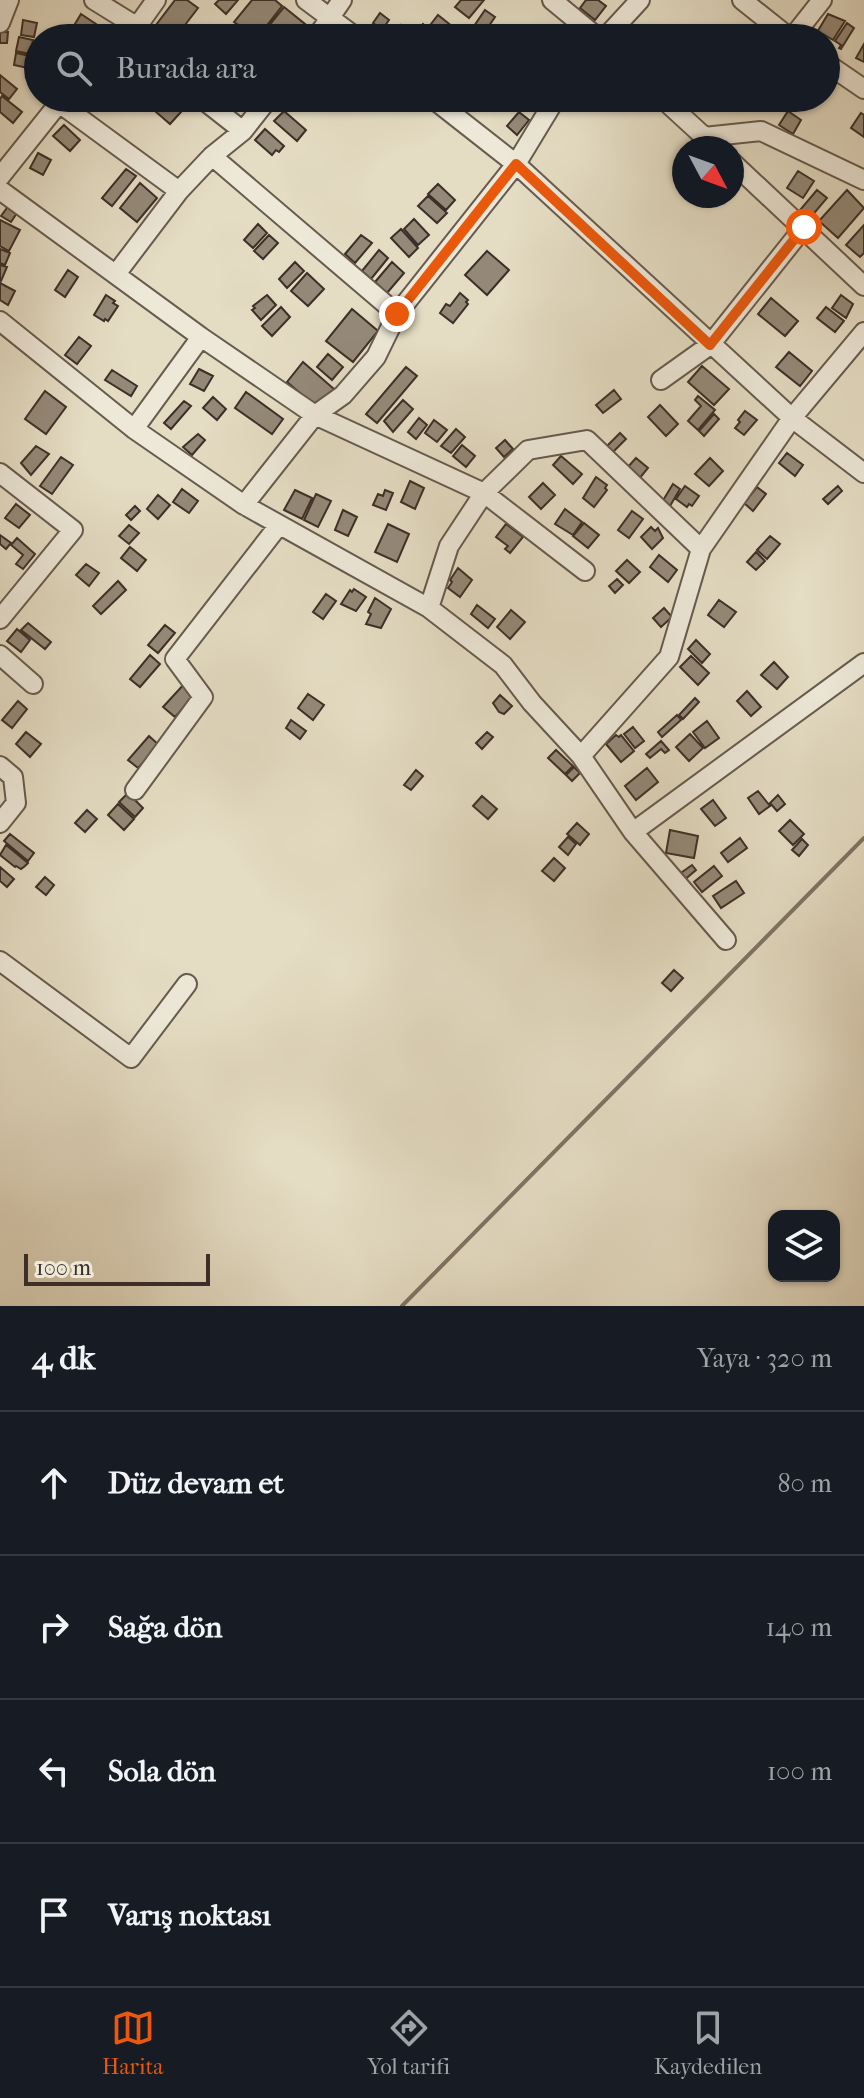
<!DOCTYPE html>
<html lang="tr">
<meta charset="utf-8">
<style>
body{margin:0;font-family:"IM FELL French Canon",serif;background:#20242c;color:#f1f3f6}
.controls{position:absolute;right:24px;bottom:24px;display:grid;overflow:hidden;border-radius:16px;box-shadow:0 2px 6px #0004}
.controls button{width:72px;height:72px;display:grid;place-items:center;padding:0;border:0;border-bottom:2px solid #363941;background:#171b24;color:#f1f3f6;font:40px sans-serif}
.compass{position:absolute;left:672px;top:136px;width:72px;height:72px;border-radius:50%;background:#171b24;box-shadow:0 2px 6px #0004;rotate:131deg}
.scale{position:absolute;left:24px;bottom:20px;width:186px;box-sizing:border-box;padding-left:8px;border:4px solid #3d2f27;border-top:0;font-size:22px;line-height:28px;white-space:nowrap;color:#3d2f27;-webkit-text-stroke:6px #ede8d8;paint-order:stroke}
.stop{position:absolute;width:24px;height:24px;margin:-18px;border:6px solid #ea580c;border-radius:50%;background:#fff}
.stop.end{background:#ea580c;border-color:#fff;box-shadow:0 2px 8px #0008}
.list{margin:0;padding:0;list-style:none}
h2{display:flex;justify-content:space-between;align-items:center;height:104px;margin:0;padding:0 32px;font-size:34px}
h2 small{font-size:26px;font-weight:400;color:#9ea1a6}
.list li{display:grid;grid-template-columns:52px 1fr auto;gap:24px;align-items:center;box-sizing:border-box;height:144px;padding:0 32px;border-top:2px solid #363941}
.list b{display:block;font-size:30px;white-space:nowrap}
.list em{font-size:26px;font-style:normal;color:#9ea1a6}
.icon{flex:none;width:44px;height:44px;fill:none;stroke:currentColor;stroke-width:2;stroke-linecap:round;stroke-linejoin:round}
.map{position:relative;flex:none;width:864px;height:1306px;overflow:hidden}
.search{position:absolute;background:#171b24;box-shadow:0 2px 6px #0004;left:24px;right:24px;top:24px;height:88px;display:flex;align-items:center;gap:20px;box-sizing:border-box;padding:0 28px;border-radius:44px;color:#9ea1a6;font-size:30px}
.sheet{height:680px;background:#171b24}
nav{display:flex;justify-content:space-around;align-items:center;box-sizing:border-box;height:112px;border-top:2px solid #363941;background:#171b24;font-size:22px;color:#9ea1a6}
nav a{display:grid;justify-items:center;gap:4px}
nav .on{color:#ea580c}
.map>svg:first-child{display:block}
</style>
<div class="map">
<svg width="864" height="1306" viewBox="0 0 864 1306">
<rect width="100%" height="100%" fill="#e4dcc3"/>
<filter id="stains"><feTurbulence type="fractalNoise" baseFrequency=".0025" numOctaves="4"/><feColorMatrix values="0 0 0 0 .2 0 0 0 0 .09 0 0 0 0 .02 0 0 0 .5 -.17"/></filter>
<radialGradient id="worn" r=".72"><stop offset=".6" stop-color="#630" stop-opacity="0"/><stop offset="1" stop-color="#630" stop-opacity=".3"/></radialGradient>
<g fill="none" stroke-linecap="round" stroke-linejoin="round">
<path stroke="#7f7365" stroke-width="4" d="M402 1306 864 838"/>
</g>
<path fill="#948978" stroke="#3d2f27" stroke-width="2" d="M175 0H187L198 8 175 38 156 25Z
M219 0H238L226 14 215 4Z
M252 0H275L282 6 257 38 234 22Z
M461 0H484L469 18 455 7Z
M586 0H598L606 6 595 20 580 8Z
M284 7 305 24 294 38H259Z
M485 10 495 17 484 33 474 26Z
M380 13 389 20 382 30 373 23Z
M81 14 99 26 93 35 75 24Z
M828 14 845 21 833 40 823 34 821 37 816 34Z
M438 15 458 31 452 38 431 24Z
M119 19 125 22 115 38 109 34Z
M23 20 37 23 34 37 21 35Z
M847 23 854 28 841 49 839 48 841 45 835 41Z
M423 24 439 38H412Z
M401 25 410 32 406 38H393Z
M155 26 172 38H154L149 34Z
M208 27 218 34 215 38H199Z
M660 27 673 38H651Z
M0 32H8L7 43H0Z
M19 37 33 40 30 54 16 51Z
M864 44V62L856 58Z
M16 53 30 56 28 68 14 65Z
M34 67 38 70V86L26 77Z
M0 75 17 89 9 99 0 92Z
M2 96 22 112 13 123 0 112V99Z
M168 98H185L190 102 170 124 156 112Z
M229 98H249L239 108Z
M284 111 306 130 297 141 274 121Z
M788 111 801 120 793 134 779 125Z
M519 112 529 120 517 135 507 126Z
M861 113 864 115V137L851 128Z
M64 125 80 140 70 151 53 136Z
M265 129 284 146 279 152 276 150 272 155 255 140Z
M38 153 51 160 43 175 30 168Z
M126 169 136 176 112 206 102 198Z
M798 171 814 181 803 198 787 188Z
M140 183 157 198 137 222 120 208Z
M438 184 455 200 446 210 428 194Z
M817 190 827 198 810 218 800 210Z
M847 190 864 208 838 238 819 221Z
M428 196 447 213 437 223 418 206Z
M12 201 17 213 11 222 1 216Z
M414 219 429 235 418 245 404 229Z
M0 220 20 230 9 251 0 246Z
M258 224 267 233 253 248 244 240Z
M864 225V253L860 257 846 245Z
M401 229 418 248 409 257 391 238Z
M269 235 278 243 263 259 254 251Z
M361 235 372 243 355 263 345 254Z
M0 249 10 253 5 265 0 263Z
M379 250 388 258 371 279 362 271Z
M487 251 509 270 487 295 465 275Z
M295 262 304 271 287 288 279 279Z
M392 262 404 273 387 293 375 282Z
M0 265 7 267 1 281 0 280Z
M68 270 78 277 65 297 55 290Z
M307 273 324 289 308 306 291 291Z
M0 283 15 291 8 305 0 300Z
M460 293 468 300 466 302 468 304 453 323 440 313 446 304 450 306Z
M106 295 115 301 113 303 118 306 108 321 105 319 104 321 94 315Z
M267 295 276 305 261 320 252 310 255 308 253 306Z
M841 295 853 304 846 318 832 308Z
M771 298 798 321 785 336 758 314Z
M281 307 290 317 272 336 262 326Z
M826 307 844 321 835 332 817 318Z
M352 309 378 331 353 362 326 341Z
M79 337 91 346 77 364 65 355Z
M789 352 812 371 800 386 776 367Z
M328 354 343 367 332 380 317 367Z
M303 362 334 389 318 408 287 382Z
M702 366 729 389 714 405 688 382Z
M406 367 417 376 377 423 366 414Z
M199 369 213 376 204 391 190 384Z
M112 370 137 386 131 396 105 380Z
M614 390 621 399 603 413 596 405Z
M45 391 66 407 46 434 25 419Z
M246 392 283 419 272 434 235 408Z
M698 396 715 410 698 430 688 421 701 406 695 400Z
M213 397 226 409 217 420 203 408Z
M403 400 413 409 393 432 384 421Z
M184 401 191 406 171 429 164 423Z
M660 405 678 424 666 436 648 417Z
M745 411 757 420 744 435 735 428 740 422 738 420Z
M714 414 719 419 704 436 699 431Z
M419 418 427 425 416 439 408 432Z
M434 420 447 430 437 442 425 433Z
M456 429 465 437 451 453 441 446Z
M620 433 626 439 612 453 606 447Z
M198 434 205 440 192 455 183 447Z
M505 440 513 449 504 457 496 448Z
M462 445 475 456 466 467 453 456Z
M36 446 49 454 31 475 21 463Z
M787 453 803 465 795 476 779 463Z
M561 456 582 474 573 484 553 465Z
M61 457 73 465 52 494 40 486Z
M636 458 648 468 639 479 627 468Z
M710 458 723 471 709 486 695 474Z
M596 477 607 485 605 488 607 490 594 507 583 498Z
M410 481 424 488 415 509 401 502Z
M543 483 555 495 541 509 529 497Z
M673 484 680 489 670 506 662 502Z
M685 486 699 496 692 506 689 504 687 507 676 499Z
M838 486 842 491 828 504 823 499Z
M757 487 766 494 753 511 744 503Z
M182 489 198 501 189 513 173 502Z
M295 490 312 498 302 519 284 510Z
M385 490 393 493 386 510 373 505 378 494 383 496Z
M316 494 331 501 318 527 304 520Z
M158 495 170 505 158 519 147 509Z
M16 504 30 515 19 528 5 518Z
M135 506 140 511 131 520 126 515Z
M565 509 582 522 573 535 555 524Z
M343 510 357 517 348 536 335 530Z
M632 511 643 519 629 538 618 530Z
M584 523 599 535 588 548 573 536Z
M388 524 409 534 397 562 375 552Z
M506 524 523 537 510 553 505 549 508 546 496 537Z
M129 525 139 533 129 544 119 536Z
M651 527 655 531 658 528 663 538 652 549 641 537Z
M0 535 11 543 6 549 0 544Z
M770 536 780 544 767 559 757 550Z
M17 538 35 554 23 569 16 564 23 555 11 545Z
M130 547 146 560 137 571 121 558Z
M756 552 765 561 756 570 747 562Z
M659 555 677 570 668 582 650 567Z
M627 560 640 572 629 583 616 571Z
M86 564 99 573 89 586 76 575Z
M458 568 472 580 460 597 448 588 452 582 450 580Z
M617 579 623 585 615 593 609 586Z
M118 581 126 590 101 614 93 606Z
M354 589 366 597 356 611 341 604 350 590 352 592Z
M326 594 336 601 323 619 313 612Z
M375 598 391 609 381 628 366 624 371 614 368 612Z
M719 600 736 612 724 627 708 615Z
M477 605 495 619 488 628 471 614Z
M664 608 672 617 661 627 653 618Z
M511 610 525 622 510 639 497 627Z
M28 623 51 642 45 649 21 630Z
M165 625 175 633 158 653 148 645Z
M17 629 30 640 21 652 7 641Z
M696 640 710 654 702 663 688 649Z
M150 655 160 664 140 687 130 679Z
M691 656 709 673 698 685 680 667Z
M774 662 788 677 777 689 761 675Z
M186 682 197 693 175 717 163 707Z
M747 691 761 707 751 716 737 701Z
M308 694 324 705 313 720 298 708Z
M500 695 512 706 504 714 499 712 493 703Z
M695 698 699 702 683 719 679 715Z
M18 701 27 709 12 728 2 720Z
M677 715 681 720 662 737 658 732Z
M291 720 306 731 300 739 286 728Z
M707 721 719 738 705 748 693 732Z
M633 727 644 741 635 748 624 734Z
M26 732 41 744 30 757 16 744Z
M487 732 493 737 482 749 476 743Z
M690 734 703 748 689 761 676 747Z
M616 735 619 737 621 735 634 751 621 762 606 744Z
M149 736 159 745 138 768 128 760Z
M661 741 669 750 665 753 661 749 650 758 646 754Z
M556 750 573 766 565 774 548 758Z
M574 767 580 773 572 781 566 775Z
M647 768 658 782 636 800 625 786Z
M416 770 423 776 411 790 404 785Z
M758 791 770 806 759 814 748 798Z
M128 793 143 808 135 817 119 802Z
M778 795 785 804 777 811 770 803Z
M482 796 497 809 488 819 473 806Z
M713 800 726 818 715 826 701 809Z
M118 804 134 819 124 830 108 815Z
M87 810 97 819 85 832 75 823Z
M790 820 804 834 793 845 779 831Z
M577 823 589 834 580 845 567 834Z
M670 830 698 836 694 858 666 853Z
M10 834 34 853 28 861 4 841Z
M568 837 576 844 568 855 559 847Z
M740 838 747 848 728 862 721 853Z
M802 839 808 845 799 856 792 850Z
M6 845 28 863 25 866 21 869 16 866 15 867 0 855Z
M554 858 565 868 554 881 542 871Z
M692 865 696 870 683 881 678 875Z
M714 866 722 876 702 892 694 882Z
M0 867 14 879 7 887 0 881Z
M45 877 54 885 46 895 36 887Z
M736 881 744 893 721 908 713 896Z
M674 970 683 978 671 991 662 983Z"/>
<g fill="none" stroke-linecap="round" stroke-linejoin="round">
<g stroke="#675a4e" stroke-width="22">
<path id="minor" d="M94 0 136 26
M306 0 357 38
M552 0 598 38
M742 0 790 38
M0 23 9 0
M129 38 156 0
M316 38 342 0
M605 38 640 0
M792 38 822 0
M826 63 864 89
M201 98 243 131
M432 98 516 164 792 418 864 473
M662 98 711 143
M59 103 179 191
M704 137 761 131 864 180
M212 156 397 314
M732 162 864 286
M0 177 63 98
M0 190 201 337 315 415 484 493 585 571
M116 274 179 191 212 156 243 131 269 98
M0 321 134 429 244 505 429 608 503 665 532 703 581 756 633 832 726 940
M661 380 710 345 804 227
M134 429 201 337
M0 473 73 530 0 619
M244 505 315 415 343 395 376 357 397 314 516 164 556 98
M429 608 449 546 484 493 528 450 587 440 701 549
M0 655 33 684
M581 756 669 657 701 549 792 418 864 332
M0 766 13 777 16 803 0 823
M135 790 203 697 175 659 279 525
M633 832 864 663
M0 961 131 1058 187 984"/>
</g>
<use href="#minor" stroke="#ede8d8" stroke-width="18"/>
</g>
<g fill="none" stroke-linecap="round" stroke-linejoin="round">
<path stroke="#ea580c" stroke-width="10" d="M397 314 516 164 710 345 804 227"/>
</g>
<rect width="100%" height="100%" filter="url(#stains)"/>
<rect width="100%" height="100%" fill="url(#worn)"/>
</svg>
<div class="controls">
<button><svg class="icon" aria-label="layers" viewBox="0 0 24 24"><path d="M12 4l9 5-9 5-9-5zM3 14l9 5 9-5"/></svg></button>
</div>
<svg class="compass" viewBox="-18 -18 36 36"><path d="M0-13l5 13h-10z" fill="#e53935"/><path d="M0 13l5-13h-10z" fill="#9ea1a6"/></svg>
<div class="scale">100 m</div>
<div class="stop" style="left:804px;top:227px"></div>
<div class="stop end" style="left:397px;top:314px"></div>
<div class="search"><svg class="icon" aria-label="search" viewBox="0 0 24 24"><circle cx="10" cy="10" r="6"/><path d="M15 15l6 6"/></svg>Burada ara</div>
</div>
<section class="sheet">
<h2>4 dk<small>Yaya · 320 m</small></h2>
<ul class="list">
<li><svg class="icon" aria-label="ahead" viewBox="0 0 24 24"><path d="M12 20V5M6 11l6-6 6 6"/></svg><div><b>Düz devam et</b></div><em>80 m</em></li>
<li><svg class="icon" aria-label="right" viewBox="0 0 24 24"><path d="M7 20v-9h11M14 6l5 5-5 5"/></svg><div><b>Sağa dön</b></div><em>140 m</em></li>
<li><svg class="icon" aria-label="left" viewBox="0 0 24 24"><path d="M17 20v-9H6M10 6l-5 5 5 5"/></svg><div><b>Sola dön</b></div><em>100 m</em></li>
<li><svg class="icon" aria-label="arrive" viewBox="0 0 24 24"><path d="M6 21V4h12l-3 4 3 4H6"/></svg><div><b>Varış noktası</b></div></li>
</ul>
</section>
<nav>
<a class="on"><svg class="icon" aria-label="map" viewBox="0 0 24 24"><path d="M3 6l6-2 6 2 6-2v14l-6 2-6-2-6 2zM9 4v14M15 6v14"/></svg>Harita</a>
<a><svg class="icon" aria-label="directions" viewBox="0 0 24 24"><path d="M12 3l9 9-9 9-9-9zM9 14v-3h6M13 9l2 2-2 2"/></svg>Yol tarifi</a>
<a><svg class="icon" aria-label="saved" viewBox="0 0 24 24"><path d="M7 4h10v16l-5-4-5 4z"/></svg>Kaydedilen</a>
</nav>
